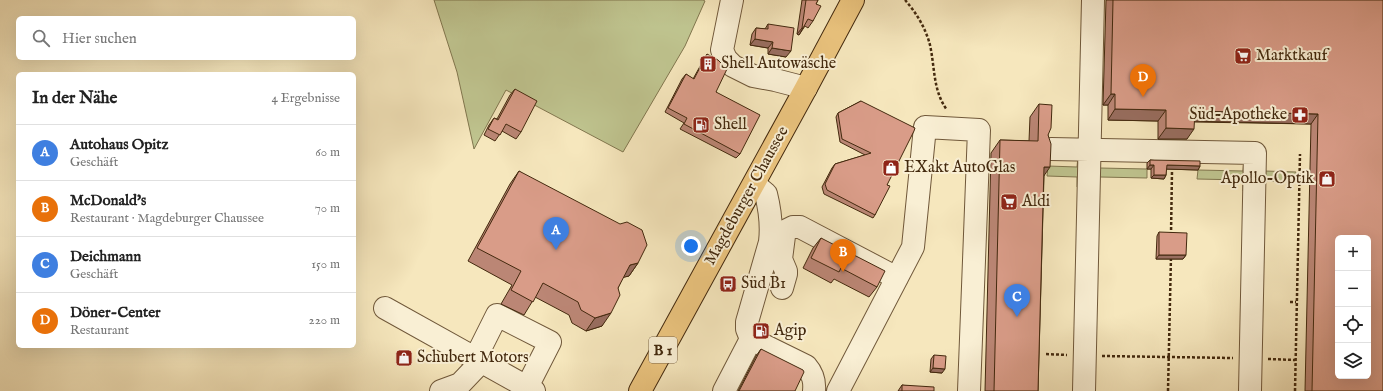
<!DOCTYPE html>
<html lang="de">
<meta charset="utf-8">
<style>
body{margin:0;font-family:"IM FELL English",serif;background:#f6f6f6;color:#222}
.controls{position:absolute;right:12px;bottom:12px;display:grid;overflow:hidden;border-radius:6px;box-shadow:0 4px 16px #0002}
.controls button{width:36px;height:36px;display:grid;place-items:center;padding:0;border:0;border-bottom:1px solid #e0e0e0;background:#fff;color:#222;font:20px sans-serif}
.you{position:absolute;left:691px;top:246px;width:14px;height:14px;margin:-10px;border:3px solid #fff;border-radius:50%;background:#1a73e8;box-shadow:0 0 0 6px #1a73e833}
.badge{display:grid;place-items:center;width:26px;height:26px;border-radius:50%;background:#8f2418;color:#fff;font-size:13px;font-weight:700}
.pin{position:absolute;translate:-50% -33px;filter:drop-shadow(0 1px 2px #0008)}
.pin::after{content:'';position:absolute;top:21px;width:14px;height:12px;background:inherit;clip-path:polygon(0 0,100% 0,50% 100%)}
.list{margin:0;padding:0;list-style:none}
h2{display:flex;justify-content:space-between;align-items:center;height:52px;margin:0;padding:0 16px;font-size:17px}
h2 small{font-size:13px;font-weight:400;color:#767676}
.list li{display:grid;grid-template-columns:26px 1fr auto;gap:12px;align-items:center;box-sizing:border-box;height:56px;padding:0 16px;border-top:1px solid #e0e0e0}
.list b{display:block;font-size:15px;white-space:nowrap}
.list p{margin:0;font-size:13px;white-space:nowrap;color:#767676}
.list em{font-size:13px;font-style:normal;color:#767676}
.icon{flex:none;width:22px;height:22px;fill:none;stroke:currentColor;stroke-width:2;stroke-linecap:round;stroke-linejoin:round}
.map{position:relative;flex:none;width:1383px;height:391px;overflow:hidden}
.search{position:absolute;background:#fff;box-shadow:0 4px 16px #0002;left:16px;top:16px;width:340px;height:44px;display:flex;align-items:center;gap:10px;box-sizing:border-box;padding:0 14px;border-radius:6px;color:#767676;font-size:15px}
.panel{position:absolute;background:#fff;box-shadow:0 4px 16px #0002;left:16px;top:72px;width:340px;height:276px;border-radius:6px}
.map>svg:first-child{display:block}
</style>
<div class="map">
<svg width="1383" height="391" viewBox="0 0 1383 391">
<rect width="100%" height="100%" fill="#f6e7bd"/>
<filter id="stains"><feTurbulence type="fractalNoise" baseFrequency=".005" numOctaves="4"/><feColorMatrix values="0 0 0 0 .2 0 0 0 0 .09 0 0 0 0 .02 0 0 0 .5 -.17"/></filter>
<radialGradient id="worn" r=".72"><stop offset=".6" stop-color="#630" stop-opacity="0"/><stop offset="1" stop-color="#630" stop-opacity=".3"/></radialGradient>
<path fill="#bfc48f" stroke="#81764e" d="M434 0H703L705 1 685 46 623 152 506 90 474 149 457 72Z
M1078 156H1081L1080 187H1077V177L1047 176 1048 166 1077 167Z
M1244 159 1246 191H1243V180L1197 179 1198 170 1243 171Z
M1100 168 1147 169V178L1100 177Z
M1265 171 1296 172V182L1265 181Z"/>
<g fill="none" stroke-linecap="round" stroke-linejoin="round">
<g stroke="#70583a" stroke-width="24">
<path id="minor" d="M732 0 722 50 726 59 733 66 753 76 775 80 806 88
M1051 149 1255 153 1250 391
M754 184 766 194C770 210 772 225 770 242L747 322V329L751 339 806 366C813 374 815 381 814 391
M782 288 786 274V271L781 259 784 236 785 231 793 227H800L897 278
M385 308 534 391
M475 359 497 315 550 342 527 387
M441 391 460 384 481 362
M724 391 751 339
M838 391 913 247 925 127 979 130 969 391
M1084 391 1093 0"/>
</g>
<g stroke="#43290e" stroke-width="24">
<path id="major" d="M640 391 806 88 853 0"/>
</g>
<path stroke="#43290e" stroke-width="2.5" stroke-dasharray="3 2" stroke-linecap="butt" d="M905 0C916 12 926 29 930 45 935 68 933 91 947 110
M1171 235 1172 170
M1290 302H1296
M1046 354 1067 355
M1102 356 1233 358
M1268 359 1295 360
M1168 391 1171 256
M1295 391 1300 154"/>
<use href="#minor" stroke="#f9efd4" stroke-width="22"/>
<use href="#major" stroke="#ebc47e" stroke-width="22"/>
</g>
<path fill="#bb8675" stroke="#43290e" d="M802 0H818L816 4 813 21 808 28 805 26 799 35 797 34Z
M1106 0H1383V391H1305L1311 124 1194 122 1187 139H1158V121L1108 120V105H1103Z
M768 24 786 57 768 54V48L750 45 752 34 756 28 765 29Z
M707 54 716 92 740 154 736 158 680 129 684 123 665 112 682 79 686 74 693 79 704 59Z
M515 89 521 132 516 139 502 131 495 141 484 135 489 125 494 118 497 119 510 95Z
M861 101 887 185 875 215 873 218 824 194 822 187 832 168 835 164 865 155 840 142 836 117 838 113Z
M1039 104 1048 135 1044 176 1038 391H985L991 153 1000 140 1029 141 1030 117Z
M1150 160 1200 166 1198 170 1166 169V175L1164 179 1151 178V169H1147V163Z
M519 171 638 263 629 276 623 277 618 288 602 326 586 331 572 323 569 315 535 297 524 315 501 304 512 285 468 261 510 184Z
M1159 232 1186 255 1183 259H1156L1157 236Z
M821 238 877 287 869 297 834 279 831 283 803 268 813 248Z
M761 349 795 391H738L756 356Z
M934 355 942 373 930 372 931 359Z
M902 385 934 391H898Z"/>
<path fill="#986d5f" stroke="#43290e" d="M802 28H803L799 35 797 34Z
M755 39 773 42 768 48 750 45Z
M772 48 791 51 786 57 768 54Z
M1111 94H1115L1108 105H1103Z
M1115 109 1166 110 1158 121 1108 120Z
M1195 111 1318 114 1311 124 1187 121Z
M1166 128 1194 129 1187 139H1158Z
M1150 165H1154L1151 169H1147Z
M1167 165 1200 166 1198 170 1164 169Z
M1044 167H1050L1041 180Z
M1154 175H1166L1164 179 1151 178Z
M1159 255H1186L1183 259H1156Z
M638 263 629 276 621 278 630 265Z
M611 313 602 326 586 331 595 318Z
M933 368 945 369 942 373 930 372Z"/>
<path fill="#d99c88" stroke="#43290e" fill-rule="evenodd" d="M806 0H818L816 4 821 6 813 21 808 19 803 28H802Z
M1113 0H1383V391H1312L1318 114 1195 111 1194 129 1166 128V110L1115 109V94H1111ZM1338 238H1368V376H1338Z
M768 24 794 28 791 51 772 48 773 42 755 39 756 28 768 29Z
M707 54 718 60 727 69 716 92 760 115 740 154 684 124 687 118 668 108 686 74 694 79Z
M515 89 537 101 521 132 506 124 500 135 488 129 494 118 498 120Z
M861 101 915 128 914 131 887 185 890 186 875 215 827 190 825 184 835 164 871 153 842 139 838 113Z
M1039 104 1052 105 1051 128 1048 135 1051 144 1050 167H1044L1038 391H994L1000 140 1038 141Z
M1150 160 1200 161V166L1167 165 1166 175H1154V165H1150Z
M519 171 620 224 627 222 642 230 647 245 638 263 630 265 618 288 620 295 611 313 595 318 581 310 578 302 543 283 533 302 511 290 521 271 477 248Z
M1159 232 1187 233 1186 255H1159Z
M821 238 885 271 877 287 841 268 839 272 811 258Z
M761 349 803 370 804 372 795 391H739Z
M934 355 946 356 945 369 933 368Z
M902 385 934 387V391H902Z"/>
<defs>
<g id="supermarket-square" transform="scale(0.9)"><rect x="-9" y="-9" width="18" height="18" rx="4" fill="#8f2418" stroke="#f9efd4"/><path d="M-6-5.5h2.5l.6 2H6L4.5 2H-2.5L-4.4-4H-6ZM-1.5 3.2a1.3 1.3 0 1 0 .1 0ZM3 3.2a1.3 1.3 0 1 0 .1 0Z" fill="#fff"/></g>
<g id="building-square" transform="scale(0.9)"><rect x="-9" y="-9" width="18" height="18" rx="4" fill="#8f2418" stroke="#f9efd4"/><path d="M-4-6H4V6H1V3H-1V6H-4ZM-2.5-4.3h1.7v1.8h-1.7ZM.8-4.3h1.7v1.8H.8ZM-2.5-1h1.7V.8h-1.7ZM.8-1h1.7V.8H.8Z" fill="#fff"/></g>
<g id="pharmacy-square" transform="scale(0.9)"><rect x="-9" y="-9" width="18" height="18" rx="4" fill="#8f2418" stroke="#f9efd4"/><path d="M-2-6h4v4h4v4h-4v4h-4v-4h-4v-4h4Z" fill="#fff"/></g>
<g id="fuel-square" transform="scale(0.9)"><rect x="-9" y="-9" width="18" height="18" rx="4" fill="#8f2418" stroke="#f9efd4"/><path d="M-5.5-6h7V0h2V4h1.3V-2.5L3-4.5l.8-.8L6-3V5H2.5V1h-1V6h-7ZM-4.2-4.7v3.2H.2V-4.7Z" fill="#fff"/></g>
<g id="shop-square" transform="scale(0.9)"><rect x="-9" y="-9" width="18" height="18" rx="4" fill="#8f2418" stroke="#f9efd4"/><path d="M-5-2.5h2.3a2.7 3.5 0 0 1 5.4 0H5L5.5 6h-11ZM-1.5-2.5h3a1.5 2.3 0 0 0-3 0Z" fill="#fff"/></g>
<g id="bus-square" transform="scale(0.9)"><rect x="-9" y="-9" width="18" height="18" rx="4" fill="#8f2418" stroke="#f9efd4"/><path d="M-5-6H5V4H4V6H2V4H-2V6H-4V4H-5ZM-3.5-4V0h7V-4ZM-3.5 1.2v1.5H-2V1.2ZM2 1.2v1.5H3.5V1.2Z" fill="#fff"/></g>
</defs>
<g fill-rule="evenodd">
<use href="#supermarket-square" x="1243" y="56"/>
<use href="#building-square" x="708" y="64"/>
<use href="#pharmacy-square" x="1300" y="115"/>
<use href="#fuel-square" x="701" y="125"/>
<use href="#shop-square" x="891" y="168"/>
<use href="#shop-square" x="1327" y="179"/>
<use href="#supermarket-square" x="1009" y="202"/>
<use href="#bus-square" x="728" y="284"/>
<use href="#fuel-square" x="761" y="331"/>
<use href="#shop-square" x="404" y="358"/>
</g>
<g text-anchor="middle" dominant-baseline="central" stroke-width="4" stroke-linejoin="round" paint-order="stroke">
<rect fill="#f9efd4" stroke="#7a6449" stroke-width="1" x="649" y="337" width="28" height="26" rx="3"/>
<g font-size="15" font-weight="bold" fill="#43290e">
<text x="663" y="350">B 1</text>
</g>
<g font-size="16" fill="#43290e" stroke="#f9efd4" text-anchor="start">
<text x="1256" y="56">Marktkauf</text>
<text x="721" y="64">Shell Autowäsche</text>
<text x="1287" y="115" text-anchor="end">Süd-Apotheke</text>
<text x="714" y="125">Shell</text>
<text x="904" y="168">EXakt AutoGlas</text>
<text x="1314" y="179" text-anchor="end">Apollo-Optik</text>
<text x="1022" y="202">Aldi</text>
<text x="741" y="284">Süd B1</text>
<text x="774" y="331">Agip</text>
<text x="417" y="358">Schubert Motors</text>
</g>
<g font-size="16" fill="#43290e" stroke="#f9efd4">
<text transform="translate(747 196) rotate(-61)">Magdeburger Chaussee</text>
</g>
</g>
<rect width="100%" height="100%" filter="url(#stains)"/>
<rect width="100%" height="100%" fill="url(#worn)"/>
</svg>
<div class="controls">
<button>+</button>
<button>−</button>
<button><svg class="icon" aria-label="locate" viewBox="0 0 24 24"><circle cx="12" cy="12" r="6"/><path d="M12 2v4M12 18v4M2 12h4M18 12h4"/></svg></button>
<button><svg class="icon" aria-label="layers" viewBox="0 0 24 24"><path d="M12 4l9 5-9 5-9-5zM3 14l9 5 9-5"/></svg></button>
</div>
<div class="you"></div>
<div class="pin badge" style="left:556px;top:250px;background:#3f7fe0">A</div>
<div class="pin badge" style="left:843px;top:272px;background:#e8710a">B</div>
<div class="pin badge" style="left:1017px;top:317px;background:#3f7fe0">C</div>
<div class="pin badge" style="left:1143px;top:97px;background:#e8710a">D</div>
<div class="search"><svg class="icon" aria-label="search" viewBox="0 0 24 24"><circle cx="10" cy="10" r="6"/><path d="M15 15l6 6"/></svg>Hier suchen</div>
<section class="panel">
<h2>In der Nähe<small>4 Ergebnisse</small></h2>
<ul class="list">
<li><span class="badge" style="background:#3f7fe0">A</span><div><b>Autohaus Opitz</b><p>Geschäft</p></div><em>60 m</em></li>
<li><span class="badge" style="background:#e8710a">B</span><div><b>McDonald's</b><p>Restaurant · Magdeburger Chaussee</p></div><em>70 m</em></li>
<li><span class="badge" style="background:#3f7fe0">C</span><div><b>Deichmann</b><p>Geschäft</p></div><em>150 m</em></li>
<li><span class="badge" style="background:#e8710a">D</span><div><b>Döner-Center</b><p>Restaurant</p></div><em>220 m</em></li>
</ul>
</section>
</div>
